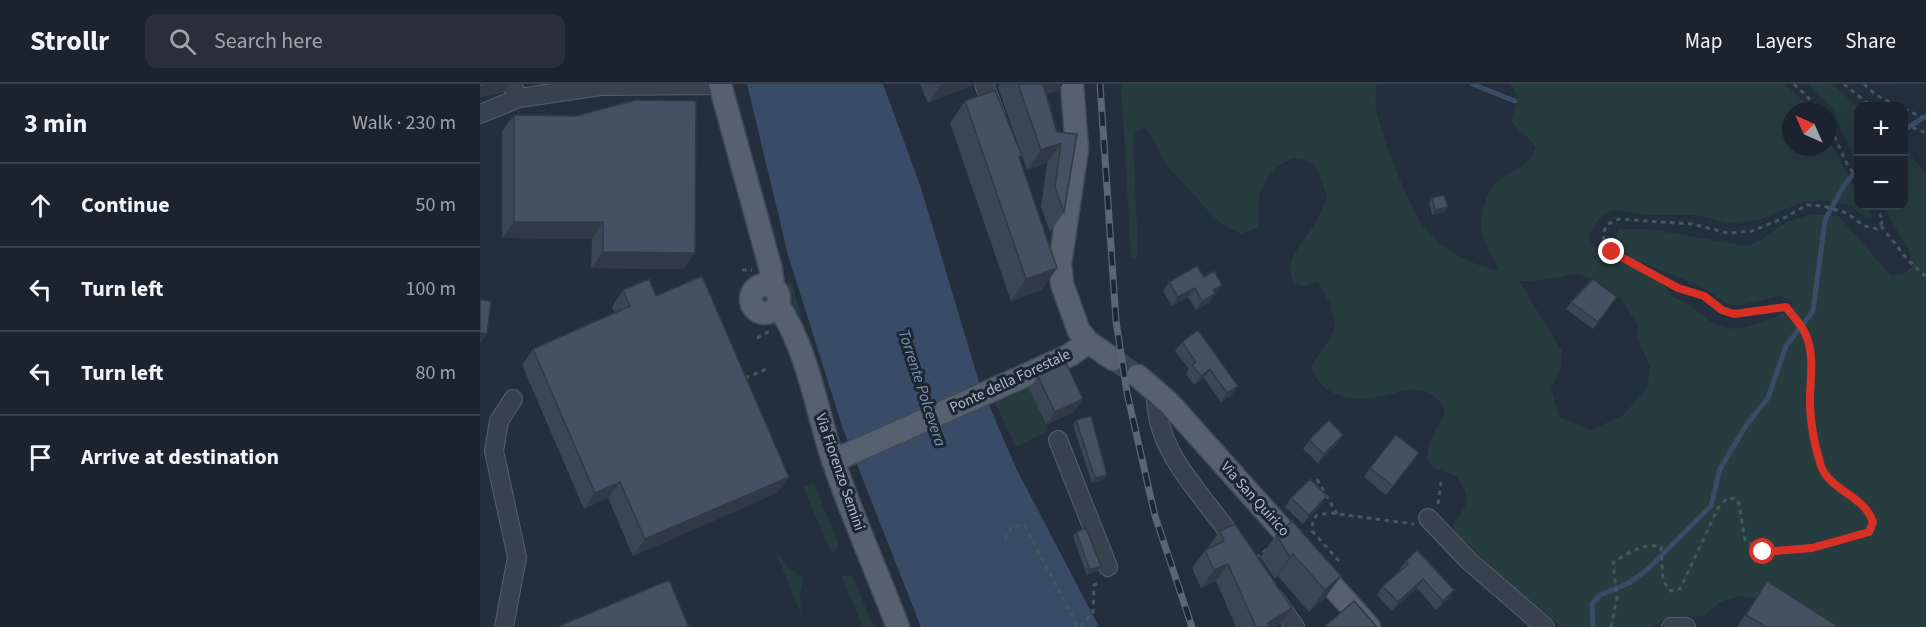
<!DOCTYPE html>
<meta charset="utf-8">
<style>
body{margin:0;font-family:"Source Sans 3",sans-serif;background:#282f3a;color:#f1f3f6}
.controls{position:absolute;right:18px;top:18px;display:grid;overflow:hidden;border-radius:12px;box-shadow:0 6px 24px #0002}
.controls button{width:54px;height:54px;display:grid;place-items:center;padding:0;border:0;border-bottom:2px solid #39404a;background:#1b232e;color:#f1f3f6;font:30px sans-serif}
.compass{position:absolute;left:1302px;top:18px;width:54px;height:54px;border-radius:50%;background:#1b232e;box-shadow:0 6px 24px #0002;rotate:315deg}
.stop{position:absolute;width:18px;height:18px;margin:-14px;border:4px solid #d93025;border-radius:50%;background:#fff}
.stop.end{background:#d93025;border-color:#fff;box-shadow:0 2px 6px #0008}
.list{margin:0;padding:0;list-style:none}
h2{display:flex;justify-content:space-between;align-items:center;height:78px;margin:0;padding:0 24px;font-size:26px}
h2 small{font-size:20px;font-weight:400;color:#a0a4aa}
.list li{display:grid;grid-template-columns:39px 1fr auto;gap:18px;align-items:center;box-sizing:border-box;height:84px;padding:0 24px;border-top:2px solid #39404a}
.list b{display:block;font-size:22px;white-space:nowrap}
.list em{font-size:20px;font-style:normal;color:#a0a4aa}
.icon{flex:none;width:33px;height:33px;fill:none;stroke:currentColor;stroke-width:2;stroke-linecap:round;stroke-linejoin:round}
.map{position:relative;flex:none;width:1446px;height:543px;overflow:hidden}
header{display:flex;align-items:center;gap:36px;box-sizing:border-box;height:84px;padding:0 30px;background:#1b232e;border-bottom:2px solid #39404a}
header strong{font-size:28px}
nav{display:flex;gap:33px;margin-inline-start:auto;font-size:21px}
.search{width:420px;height:54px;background:#282f3a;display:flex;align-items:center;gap:15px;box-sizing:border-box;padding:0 21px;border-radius:12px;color:#a0a4aa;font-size:22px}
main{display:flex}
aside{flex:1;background:#1b232e}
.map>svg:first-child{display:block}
</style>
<header>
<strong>Strollr</strong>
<div class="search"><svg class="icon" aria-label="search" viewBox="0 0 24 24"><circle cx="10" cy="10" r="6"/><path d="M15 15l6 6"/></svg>Search here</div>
<nav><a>Map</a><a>Layers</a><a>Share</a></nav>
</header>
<main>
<aside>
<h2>3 min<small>Walk · 230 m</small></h2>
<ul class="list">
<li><svg class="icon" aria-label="ahead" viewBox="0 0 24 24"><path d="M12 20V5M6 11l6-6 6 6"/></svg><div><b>Continue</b></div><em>50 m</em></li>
<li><svg class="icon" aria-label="left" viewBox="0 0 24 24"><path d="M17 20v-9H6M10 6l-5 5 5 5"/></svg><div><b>Turn left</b></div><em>100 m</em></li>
<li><svg class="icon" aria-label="left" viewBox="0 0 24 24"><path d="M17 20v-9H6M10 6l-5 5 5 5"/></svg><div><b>Turn left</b></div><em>80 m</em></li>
<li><svg class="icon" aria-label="arrive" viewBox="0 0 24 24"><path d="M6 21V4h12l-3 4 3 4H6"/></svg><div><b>Arrive at destination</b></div></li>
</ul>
</aside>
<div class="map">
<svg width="1446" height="543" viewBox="0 0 1446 543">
<rect width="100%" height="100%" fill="#242f3e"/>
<path fill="#263c3f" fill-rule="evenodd" d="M641 0H897C895 13 895 24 899 37 905 61 932 130 947 147 967 169 991 180 1019 187 1015 176 1007 165 1003 153 998 139 1004 111 1015 100 1031 85 1045 88 1056 64 1049 52 1036 47 1031 35L1038 15 1034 5 1029 0H1304L1335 27H1311V63H1347V52L1378 110V122H1386L1394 134H1386L1367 120 1341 116 1321 119 1278 136 1249 139 1215 131H1170L1136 126 1125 129 1117 137 1108 153C1124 183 1178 182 1192 213 1206 217 1215 225 1227 235 1253 256 1282 237 1310 227L1313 217 1300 212 1258 222 1248 220 1220 202 1148 173 1136 156 1138 145H1168L1267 162C1279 159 1285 152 1296 145 1317 131 1334 129 1359 132L1411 192 1424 190 1432 182 1430 169 1403 122H1424V63L1446 90V543H1338L1291 517 1260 512 1240 518 1223 532C1204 534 1188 529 1174 543H1082L1052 521 976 450 973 440C988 421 992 414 976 392L953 384 947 375C948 367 949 359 952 352 956 343 967 334 964 323 963 319 958 315 955 313 936 298 919 310 898 313 870 318 837 311 831 281L851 253 855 242 850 220 838 198 823 202 814 199C803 176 820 163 832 144 838 135 842 124 847 114 843 104 841 88 832 80 810 62 782 93 779 115 778 124 780 133 778 143L761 150C730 135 730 127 708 104 700 95 689 86 683 75 676 64 674 52 664 43L656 48 653 57 658 167 656 176 651 172ZM1094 190 1116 195 1141 215 1157 240V253L1170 283 1167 305 1142 332 1111 346 1079 333 1071 304 1080 288 1082 267 1039 197C1056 198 1076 194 1094 190Z
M1327 0H1353L1378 25V85L1352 24Z
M298 196 312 200 327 253 308 226Z
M283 203 293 206 289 225 278 224 274 220V209Z
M547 301 568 347 536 363 514 317Z
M334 399 359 462 352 470 323 403Z
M295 466 308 484 324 494 320 511 321 530Z
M366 491 372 492 394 543H383L362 493Z"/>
<path fill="#394c67" d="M267 0H403L441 104 499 298 536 384 619 543H441L363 345 308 171Z"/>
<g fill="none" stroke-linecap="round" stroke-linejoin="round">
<path stroke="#394c67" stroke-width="5" d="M992 0 1035 17
M1424 46 1446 32
M1113 543 1112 520 1120 511 1149 499 1167 486 1231 422 1240 385 1267 340 1288 314 1306 262 1333 227 1345 136 1363 103 1378 84"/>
<path stroke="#3a4453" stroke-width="22" stroke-dasharray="22 11" stroke-linecap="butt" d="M633 275 658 292"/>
<g stroke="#565f6c" stroke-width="20">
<path id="minor" d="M31 0 39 14 121 2 240 1
M504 0 516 32
M0 30 39 14
M676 306C673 370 726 412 758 462
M578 356 628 483
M948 434 989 477 1065 543
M793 512 815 543
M24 543 37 473 14 367 19 337 33 315
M1191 543H1206"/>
</g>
<g stroke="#414a57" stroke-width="25">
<path id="major" d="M240 0 291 186 293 202
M592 0 597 65 580 180 582 200 599 247 608 258 633 275
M271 215a14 14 0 1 1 28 0a14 14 0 1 1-28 0Z
M298 221C328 266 336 325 353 376 372 432 397 488 418 543
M658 292 690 320 889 543
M353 377 544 292 590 271 608 258"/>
</g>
<path stroke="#44595c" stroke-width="3" stroke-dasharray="4.5 4.5" stroke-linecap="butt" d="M1314 0 1342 27
M1364 0 1391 22
M1384 0 1396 11 1418 22
M1424 25 1446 35
M1347 36 1366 78 1378 96
M1424 40 1446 49
M1401 142 1427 175 1446 193
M262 186H272
M277 254 292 246
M265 294 289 284
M837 395 857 430
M958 420 961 398
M525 455 532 442H545L598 543
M776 474 787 465
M859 477 832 447 833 436 837 431 851 429 934 440
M601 543 613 528 614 501 621 498
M1131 543 1137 514 1133 479C1145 470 1165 458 1181 463L1183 497 1191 507 1200 505 1238 424 1246 415 1255 414 1259 420 1265 456 1283 468 1295 469 1332 464 1389 448 1393 438C1384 411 1350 407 1341 382 1335 363 1331 343 1330 323 1329 299 1336 271 1325 249 1321 240 1312 232 1306 223L1254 230 1242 226 1224 212 1198 204 1132 168 1124 157 1123 149 1128 140 1139 135 1212 140 1248 149 1272 147 1304 134 1327 121 1343 122 1367 129 1384 142 1397 145 1403 137 1396 122"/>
<use href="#minor" stroke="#38414e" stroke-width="18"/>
<use href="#major" stroke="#56606e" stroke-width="22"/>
<g stroke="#5a6575" stroke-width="7">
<path id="rail" d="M620 0 636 237 647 309 675 432 712 543"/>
</g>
<use href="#rail" stroke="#1d2633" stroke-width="4.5" stroke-dasharray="14" stroke-linecap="butt"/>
</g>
<path fill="#3b4654" d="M440 0H492L491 2 448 19Z
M520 0H583L578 7 566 10 577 48 597 50 584 128 570 148 561 123 567 79 547 86 518 3Z
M485 17 540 75 562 206 531 217 470 39Z
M34 31 215 169 203 185 111 184 112 155 22 154V47Z
M952 114 968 123 964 128 952 131 949 118Z
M724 193 742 201 729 219 716 226 708 213 692 222 683 207 689 198Z
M143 206 176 212 297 409 153 472 128 414 104 425 42 281 53 265 135 229 132 223Z
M1137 213 1113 245 1086 225 1091 218Z
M718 246 752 311 741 318 724 294 714 301 706 290 709 285 695 267 702 258Z
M558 292 603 315 594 328 566 341 549 305Z
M596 336 627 391 624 395 612 399 593 341Z
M863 351 857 360 838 379 823 365 829 356Z
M939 369 906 411 884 393 890 384Z
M811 414 841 421 823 440 805 423Z
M740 447 799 542 798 543H756L736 497 721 504 712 484Z
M596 448 621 482 617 487 607 491 593 452Z
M796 451 861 492 845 514 829 528 798 492 795 495 780 473Z
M926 477 974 506 968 515 956 526 937 504 912 527 897 511 903 502 920 487 919 486Z
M1287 498 1359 543H1257Z"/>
<path fill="#303945" d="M12 0H29L23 9 0 13V3Z
M461 0H492L491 2 448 19Z
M557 0H583L578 7 547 14Z
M581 59 567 79 547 86 561 66Z
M968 123 964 128 952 131 955 126Z
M34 138H123L112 155 22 154Z
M123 168 215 169 203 185 111 184Z
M577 184 562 206 531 217 546 195Z
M742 201 729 219 716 226 722 217 733 206Z
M715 204 708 213 692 222 698 213Z
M0 249 7 250 1 259H0Z
M730 285 724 294 714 301 721 292Z
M758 302 752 311 741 318 747 309Z
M603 315 594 328 566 341 575 328Z
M863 351 857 360 838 379 844 370Z
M627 391 624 395 612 399 615 394Z
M309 393 297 409 153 472 165 455Z
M140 398 128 414 104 425 115 409Z
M847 412 841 421 823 440 829 431Z
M813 470 798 492 795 495 810 473Z
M748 480 736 497 721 504 734 486Z
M621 482 617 487 607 491 610 486Z
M861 492 845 514 829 528 845 506Z
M943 495 937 504 912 527 918 518Z
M974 506 968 515 956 526 963 517Z
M812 524 799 542 798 543H786L788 539Z"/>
<path fill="#455162" stroke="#303945" stroke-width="1.5" d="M0 0H12L0 3Z
M538 0H563L577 48 597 50 584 128 575 103 581 59 561 66Z
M515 6 542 72 539 73 577 184 546 195 485 17Z
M156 16 216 17 215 169 123 168V138H34V31L96 32Z
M964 111 968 123 955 126 952 114Z
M717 182 724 193 734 187 742 201 733 206 735 210 722 217 715 204 698 213 689 198Z
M222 192 309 393 165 455 140 398 115 409 53 265 150 222 143 206 169 195 176 212Z
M1113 195 1137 213 1118 238 1091 218Z
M0 216 11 217 7 250 0 249Z
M718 246 758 302 747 309 730 285 721 292 712 281 716 278 702 258Z
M586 279 603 315 575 328 558 292Z
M611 332 627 391 615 394 596 336Z
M849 336 863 351 844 370 829 356Z
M916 351 939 369 913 402 890 384Z
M830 395 847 412 829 431 811 414Z
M812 437 861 492 845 506 813 470 810 473 796 451Z
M755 440 812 524 788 539 790 543H776L748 480 734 486 725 466 744 457 740 447Z
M606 444 621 482 610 486 596 448Z
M937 466 974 506 963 517 943 495 918 518 903 502 928 480 926 477Z
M189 496 209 543H77Z
M1287 497 1359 543H1286L1266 531Z
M874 517 897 543H844Z"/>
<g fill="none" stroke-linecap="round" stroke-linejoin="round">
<path stroke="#d93025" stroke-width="8" d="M1132 168 1198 204 1224 212 1242 226 1254 230 1306 223C1312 231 1321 240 1325 249 1336 271 1329 299 1330 323 1331 343 1335 363 1341 382 1350 407 1384 411 1393 438L1389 448 1332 464 1283 468"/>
</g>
<g text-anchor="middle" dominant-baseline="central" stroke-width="6" stroke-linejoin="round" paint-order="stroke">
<g font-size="15" fill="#b4bcc9" stroke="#1d2633">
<text transform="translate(530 297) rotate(-25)">Ponte della Forestale</text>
<text transform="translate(360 388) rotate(71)">Via Fiorenzo Semini</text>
<text transform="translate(775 415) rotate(48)">Via San Quirico</text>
</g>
<g font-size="16" font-style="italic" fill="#7c92b1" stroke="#1d2633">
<text transform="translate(442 304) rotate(72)">Torrente Polcevera</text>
</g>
</g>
</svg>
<div class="controls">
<button>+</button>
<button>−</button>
</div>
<svg class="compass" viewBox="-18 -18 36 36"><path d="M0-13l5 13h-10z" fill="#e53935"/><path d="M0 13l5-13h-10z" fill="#a0a4aa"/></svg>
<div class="stop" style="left:1283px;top:468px"></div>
<div class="stop end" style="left:1132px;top:168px"></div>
</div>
</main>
